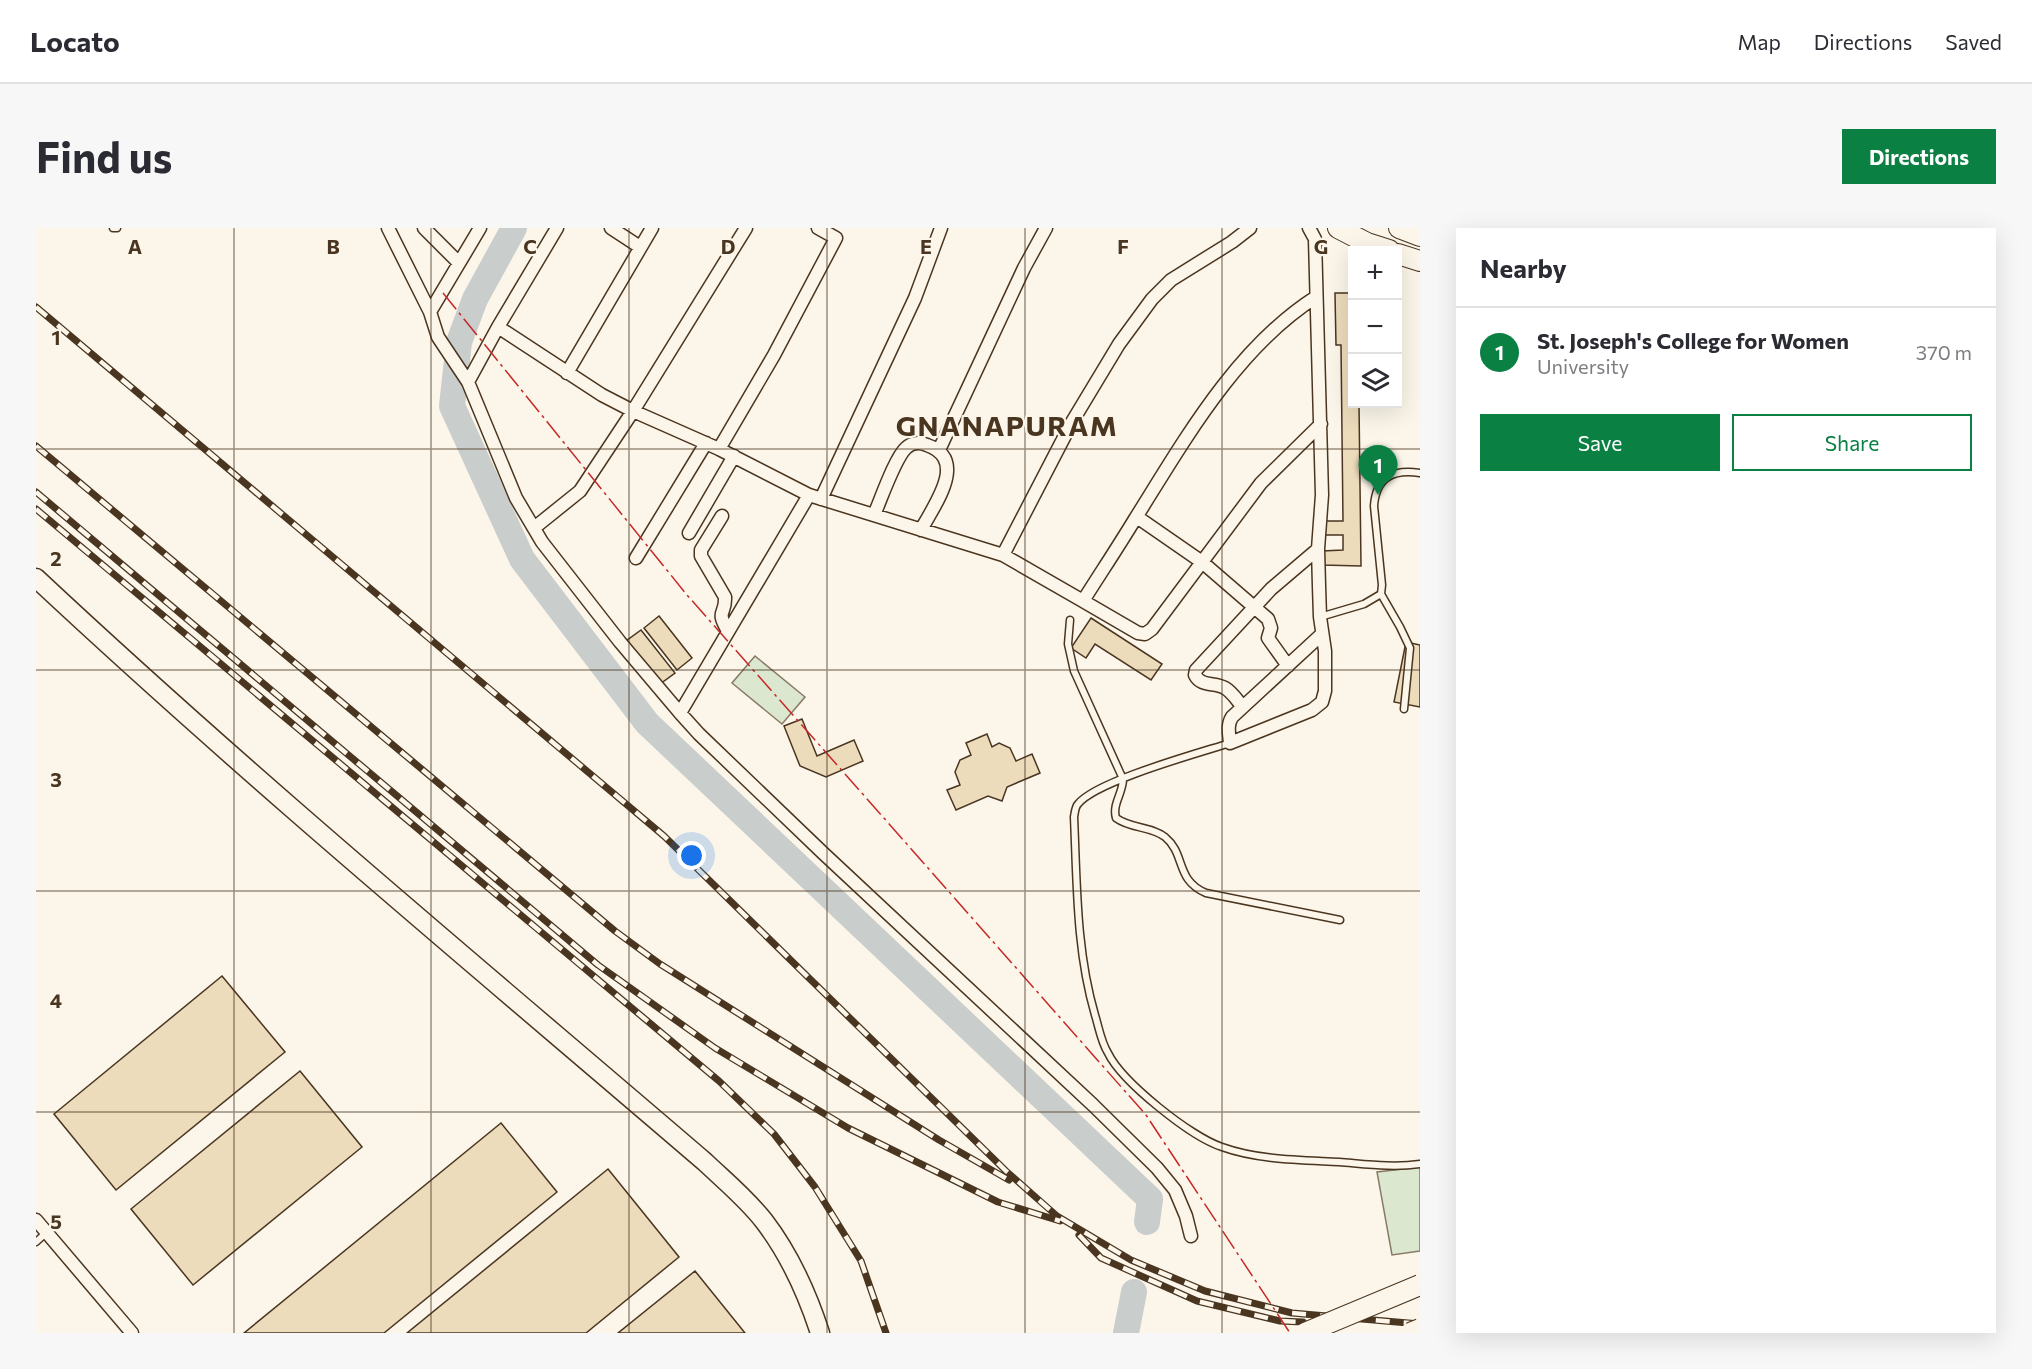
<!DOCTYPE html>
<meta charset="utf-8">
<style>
body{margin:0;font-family:Commissioner,sans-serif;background:#f7f7f7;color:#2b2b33}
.controls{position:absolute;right:18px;top:18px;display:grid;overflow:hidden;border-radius:0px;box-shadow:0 6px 24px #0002}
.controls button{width:54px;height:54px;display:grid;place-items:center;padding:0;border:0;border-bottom:2px solid #e1e1e2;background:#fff;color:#2b2b33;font:30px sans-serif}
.you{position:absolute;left:656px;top:628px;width:21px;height:21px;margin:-15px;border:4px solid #fff;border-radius:50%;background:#1a73e8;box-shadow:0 0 0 9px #1a73e833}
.badge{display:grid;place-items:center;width:39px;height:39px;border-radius:50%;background:#0b8043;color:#fff;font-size:20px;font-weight:700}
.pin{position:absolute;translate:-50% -50px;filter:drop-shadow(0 2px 3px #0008)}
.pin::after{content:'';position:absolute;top:32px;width:21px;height:18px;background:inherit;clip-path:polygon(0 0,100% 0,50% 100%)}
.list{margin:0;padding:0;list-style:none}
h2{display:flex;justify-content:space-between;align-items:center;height:78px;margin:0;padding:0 24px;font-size:26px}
h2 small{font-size:20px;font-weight:400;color:#7c7c81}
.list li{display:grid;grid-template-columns:39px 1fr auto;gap:18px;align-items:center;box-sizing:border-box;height:90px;padding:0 24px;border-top:2px solid #e1e1e2}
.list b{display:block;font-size:22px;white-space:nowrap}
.list p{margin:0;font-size:20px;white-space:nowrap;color:#7c7c81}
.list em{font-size:20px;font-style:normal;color:#7c7c81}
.actions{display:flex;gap:12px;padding:18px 24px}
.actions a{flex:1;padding:14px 0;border:2px solid #0b8043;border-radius:0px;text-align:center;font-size:21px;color:#0b8043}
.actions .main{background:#0b8043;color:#fff}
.icon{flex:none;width:33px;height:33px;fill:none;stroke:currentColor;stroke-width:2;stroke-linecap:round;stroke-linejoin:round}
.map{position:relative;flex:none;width:1384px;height:1105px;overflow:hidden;border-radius:0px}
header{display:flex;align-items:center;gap:36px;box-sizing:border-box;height:84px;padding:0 30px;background:#fff;border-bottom:2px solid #e1e1e2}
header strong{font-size:28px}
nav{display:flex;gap:33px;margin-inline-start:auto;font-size:21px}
.intro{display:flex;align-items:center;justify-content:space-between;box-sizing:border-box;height:144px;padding:0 36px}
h1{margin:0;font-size:42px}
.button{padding:15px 27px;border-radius:0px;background:#0b8043;color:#fff;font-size:21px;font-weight:700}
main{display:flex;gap:36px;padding:0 36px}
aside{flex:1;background:#fff;border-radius:0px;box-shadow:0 6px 24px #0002}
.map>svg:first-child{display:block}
</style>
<header>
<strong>Locato</strong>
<nav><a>Map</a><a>Directions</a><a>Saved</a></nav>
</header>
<div class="intro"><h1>Find us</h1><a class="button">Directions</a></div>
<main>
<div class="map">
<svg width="1384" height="1105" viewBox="0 0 1384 1105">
<rect width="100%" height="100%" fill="#fbf6e9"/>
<path fill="#dce7d0" stroke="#887966" stroke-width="1.5" d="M719 428 769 469 746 496 696 455Z
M1384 939V1023L1356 1027 1341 944Z"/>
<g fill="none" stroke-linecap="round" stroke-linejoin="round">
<path stroke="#c9cecd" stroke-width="26" d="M478 0 439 71 423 114 416 178 486 331 611 495 1114 971 1111 994
M1090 1105 1098 1064"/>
</g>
<path fill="#ecdcbc" stroke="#4a3520" stroke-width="1.5" d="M1299 65H1316V176H1323L1325 338 1286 337V323L1307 322V307H1287V293H1307L1305 117H1300Z
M623 388 656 430 641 442 608 400Z
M1055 390 1126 436 1115 452 1059 416 1050 430 1035 420Z
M605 402 639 445 624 456 590 413Z
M1370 414 1384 417V479L1358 474Z
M766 491 781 528 818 512 827 533 790 549 764 538 748 498Z
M951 506 956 519 963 515 974 520 980 533 996 526 1004 545 971 559 966 573 952 568 920 582 911 562 924 557 919 544 924 532 935 527 930 515Z
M186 748 249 824 80 962 18 886Z
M264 843 326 919 157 1057 95 981Z
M465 895 521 964 348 1105H208Z
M572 941 643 1029 550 1105H371Z
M659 1043 709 1105H582Z"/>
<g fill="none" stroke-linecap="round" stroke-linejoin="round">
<g stroke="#4a3520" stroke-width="9">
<path id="lane" d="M77 0H81
M1345 366 1364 399 1374 420 1368 481
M1284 389 1328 376 1345 366 1346 357 1338 278C1340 249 1357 241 1384 245
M1034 392 1032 416 1038 443 1087 551C1087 565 1076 576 1080 590 1095 601 1115 598 1129 609 1150 626 1139 652 1170 665L1304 692
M1194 515C1163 525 1060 553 1042 576 1039 579 1039 584 1038 589 1041 655 1040 722 1059 787 1063 800 1065 814 1072 825 1086 854 1155 909 1186 919 1222 932 1264 932 1303 934 1329 936 1357 940 1384 936
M0 1014 11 1004"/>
</g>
<g stroke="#4a3520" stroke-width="15">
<path id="street" d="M352 0 394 84 402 109 432 154 462 99 566 167 597 183 683 221 773 267 967 327 1036 194 1083 116 1116 71 1135 52 1196 14 1214 0
M388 0 423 35
M575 0 604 19
M1273 0 1279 11 1286 267 1282 321 1283 358 1284 389 1289 423V463L1286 474 1276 482 1194 515C1193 505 1191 497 1196 489L1286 406
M394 84 444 0
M462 99 521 0
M531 145 616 0
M432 154 480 270 506 314 584 414 644 485 663 506 787 625 1057 877 1121 940 1139 962 1150 988 1155 1008
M683 221 738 127 800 10 782 0
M903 222 988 40 1010 0
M785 271 879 70 905 0
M838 287C845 271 859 230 870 220 876 214 884 214 891 217 933 232 898 277 885 302
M686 288 665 322V328L689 369C690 388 679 381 692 403
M1101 289 1166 334 1232 391 1235 400 1232 410 1252 438
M498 300 544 263 597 183 710 0
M653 305 698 228
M967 327 1047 373C1064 346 1082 319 1099 291 1148 213 1200 120 1280 69
M600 330 670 215
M1047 373 1102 405 1109 406 1116 401 1225 255 1285 196
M1206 478C1201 472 1196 464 1189 460 1179 454 1165 459 1159 447L1160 442 1235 361 1282 321
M644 485 773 267
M0 992 96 1105"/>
</g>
<g stroke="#4a3520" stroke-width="21">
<path id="secondary" d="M0 350C216 552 444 741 669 934 689 953 711 971 728 993 754 1027 771 1065 784 1105"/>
</g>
<g stroke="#4a3520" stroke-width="22">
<path id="primary" d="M1302 0 1331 15 1353 22
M1363 0 1384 8
M1362 26 1384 33"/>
</g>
<use href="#lane" stroke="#fbf6e9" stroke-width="6"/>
<use href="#street" stroke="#fbf6e9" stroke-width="12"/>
<use href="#secondary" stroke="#fbf6e9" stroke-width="18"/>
<use href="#primary" stroke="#fbf6e9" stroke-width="20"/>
<g stroke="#4a3520" stroke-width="7">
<path id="rail" d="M0 79 628 608 970 943 1021 988 1095 1032 1169 1063 1256 1085 1384 1096
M0 218 579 703 624 736 903 912 973 952
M0 264 562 737 679 820 812 900 962 974 1024 993
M0 281 683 853 738 906 779 959 825 1033 850 1105
M1043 1007 1065 1030 1161 1073 1244 1093 1267 1094"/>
</g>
<use href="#rail" stroke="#fbf6e9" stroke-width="4.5" stroke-dasharray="14" stroke-linecap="butt"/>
<g stroke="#4a3520" stroke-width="22" stroke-linecap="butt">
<path id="primary-bridge" d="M1269 1105 1384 1057
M1374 1105 1384 1101"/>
</g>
<use href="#primary-bridge" stroke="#fbf6e9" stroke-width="20"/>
<path stroke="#c62828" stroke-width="1.5" stroke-dasharray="21 4.5 3 4.5" stroke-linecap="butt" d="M407 65 651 367 1110 887 1254 1105"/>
</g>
<path fill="none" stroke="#4a3520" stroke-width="1.5" stroke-opacity="0.55" d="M198 0V1105M395 0V1105M593 0V1105M791 0V1105M989 0V1105M1186 0V1105M0 221H1384M0 442H1384M0 663H1384M0 884H1384"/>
<g text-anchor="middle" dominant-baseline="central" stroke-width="4.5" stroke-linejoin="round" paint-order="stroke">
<g font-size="28" font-weight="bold" letter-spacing="1.5" fill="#4a3520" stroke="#fbf6e9">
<text x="971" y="197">GNANAPURAM</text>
</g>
</g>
<g font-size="20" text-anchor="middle" font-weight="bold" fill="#4a3520" stroke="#fbf6e9" stroke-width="4.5" stroke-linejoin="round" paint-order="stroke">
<text x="99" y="26">A</text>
<text x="297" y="26">B</text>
<text x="494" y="26">C</text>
<text x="692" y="26">D</text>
<text x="890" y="26">E</text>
<text x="1087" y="26">F</text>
<text x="1285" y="26">G</text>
<text x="20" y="117">1</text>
<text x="20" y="338">2</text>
<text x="20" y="559">3</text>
<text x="20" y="780">4</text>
<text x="20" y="1001">5</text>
</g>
</svg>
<div class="controls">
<button>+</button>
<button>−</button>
<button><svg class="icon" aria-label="layers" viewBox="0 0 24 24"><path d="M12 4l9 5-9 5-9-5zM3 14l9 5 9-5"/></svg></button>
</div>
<div class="you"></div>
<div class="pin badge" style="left:1342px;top:267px">1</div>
</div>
<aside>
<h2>Nearby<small></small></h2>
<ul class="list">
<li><span class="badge">1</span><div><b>St. Joseph's College for Women</b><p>University</p></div><em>370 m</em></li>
</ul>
<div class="actions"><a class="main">Save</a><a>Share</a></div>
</aside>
</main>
